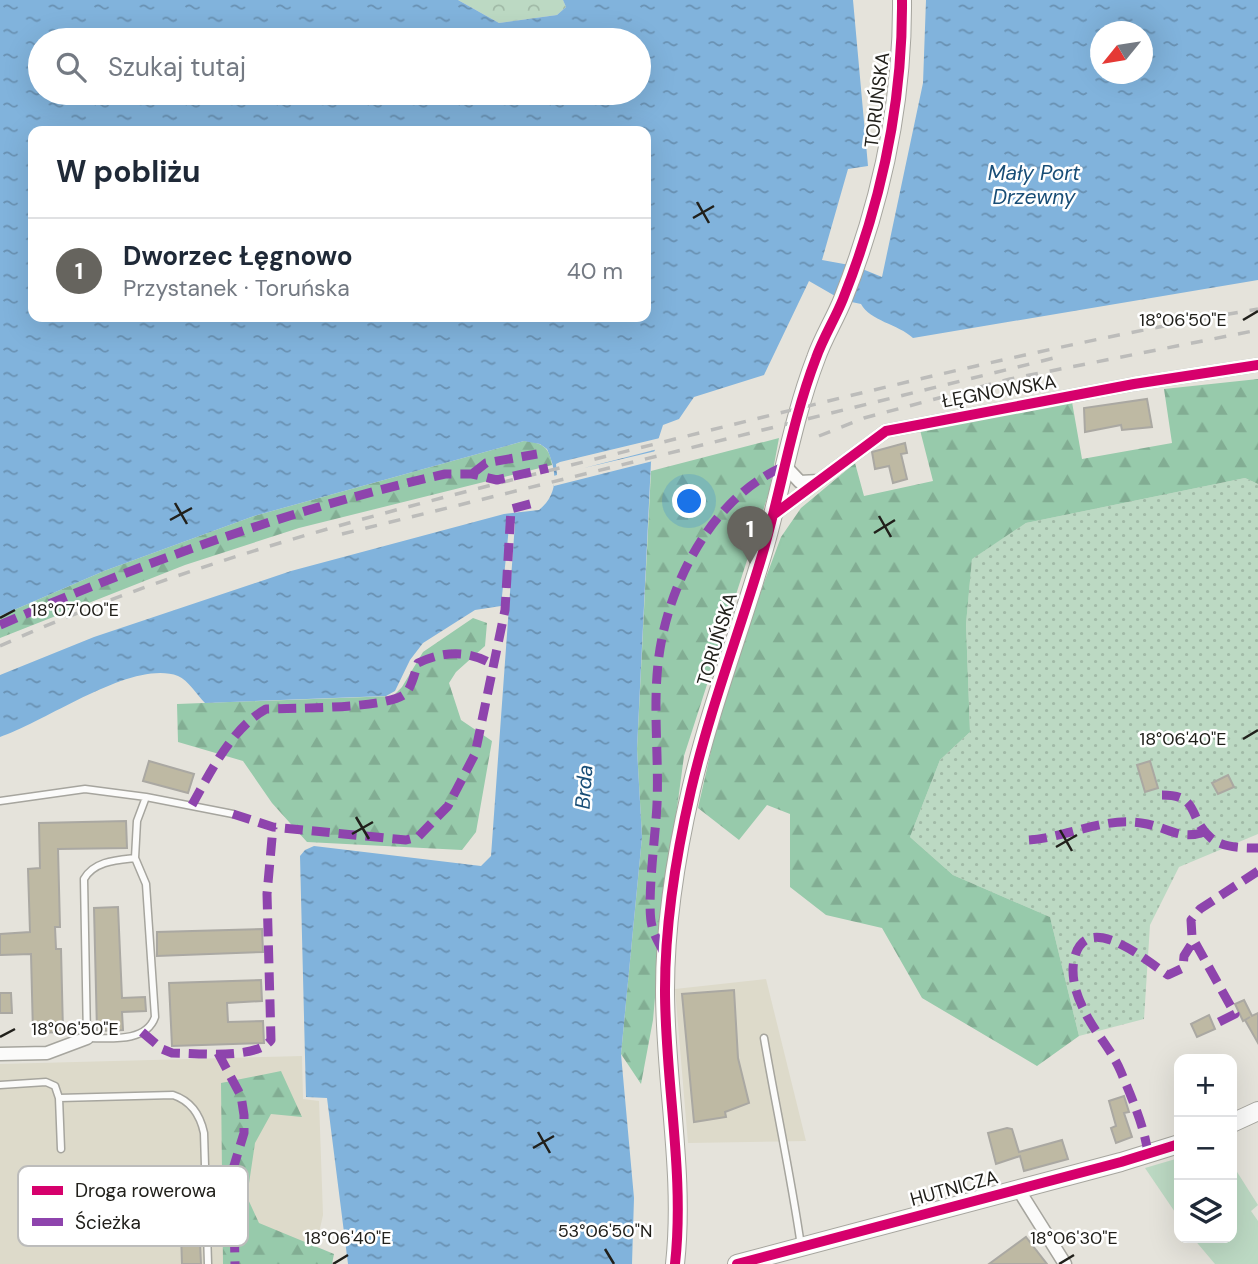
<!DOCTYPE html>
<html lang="pl">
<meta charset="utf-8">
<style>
body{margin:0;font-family:"DM Sans",sans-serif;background:#f6f6f7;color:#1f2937}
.controls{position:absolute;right:21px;bottom:21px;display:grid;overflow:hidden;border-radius:14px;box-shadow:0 7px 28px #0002}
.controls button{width:63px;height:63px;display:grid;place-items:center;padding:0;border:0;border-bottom:2px solid #e0e1e3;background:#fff;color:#1f2937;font:35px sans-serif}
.compass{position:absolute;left:1090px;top:21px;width:63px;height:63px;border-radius:50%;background:#fff;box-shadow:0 7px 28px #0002;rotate:240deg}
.you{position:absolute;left:690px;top:502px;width:24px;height:24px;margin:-18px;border:5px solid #fff;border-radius:50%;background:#1a73e8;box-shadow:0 0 0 10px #1a73e833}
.badge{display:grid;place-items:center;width:46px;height:46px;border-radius:50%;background:#66645e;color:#fff;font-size:23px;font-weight:700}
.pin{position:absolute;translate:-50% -58px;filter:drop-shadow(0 2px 4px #0008)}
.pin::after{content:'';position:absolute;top:37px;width:24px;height:21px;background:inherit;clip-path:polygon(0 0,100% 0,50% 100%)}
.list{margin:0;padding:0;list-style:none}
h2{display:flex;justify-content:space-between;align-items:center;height:91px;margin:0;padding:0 28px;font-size:30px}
h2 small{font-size:23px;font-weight:400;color:#747a83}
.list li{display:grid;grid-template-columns:46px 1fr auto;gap:21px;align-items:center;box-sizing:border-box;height:105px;padding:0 28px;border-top:2px solid #e0e1e3}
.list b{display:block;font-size:26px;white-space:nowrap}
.list p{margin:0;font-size:23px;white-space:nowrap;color:#747a83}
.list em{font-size:23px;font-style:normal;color:#747a83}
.icon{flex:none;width:38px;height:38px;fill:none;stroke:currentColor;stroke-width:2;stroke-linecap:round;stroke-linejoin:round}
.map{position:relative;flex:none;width:1258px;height:1264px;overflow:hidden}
.search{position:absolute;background:#fff;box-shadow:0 7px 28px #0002;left:28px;top:28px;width:623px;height:77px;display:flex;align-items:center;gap:18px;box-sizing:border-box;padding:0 24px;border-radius:38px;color:#747a83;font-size:26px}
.panel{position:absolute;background:#fff;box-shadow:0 7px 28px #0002;left:28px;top:126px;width:623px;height:196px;border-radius:14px}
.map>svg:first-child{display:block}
</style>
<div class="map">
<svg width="1258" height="1264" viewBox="0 0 1258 1264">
<defs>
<pattern id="grass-dots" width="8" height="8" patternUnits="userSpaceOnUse" patternTransform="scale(1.75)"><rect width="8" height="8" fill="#bcd9c3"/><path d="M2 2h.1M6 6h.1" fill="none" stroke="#a1baa7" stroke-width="1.8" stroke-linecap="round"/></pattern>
<pattern id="forest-firs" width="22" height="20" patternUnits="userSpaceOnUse" patternTransform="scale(1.75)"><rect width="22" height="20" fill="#97caab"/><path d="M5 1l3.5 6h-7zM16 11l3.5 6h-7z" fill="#82ad93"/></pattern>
<pattern id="park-crowns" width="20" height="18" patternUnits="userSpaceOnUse" patternTransform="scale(1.75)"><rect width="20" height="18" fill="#bcd9c3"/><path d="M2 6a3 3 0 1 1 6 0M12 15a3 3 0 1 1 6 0" fill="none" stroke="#a1baa7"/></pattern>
<pattern id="water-ripples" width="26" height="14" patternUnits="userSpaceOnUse" patternTransform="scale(1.75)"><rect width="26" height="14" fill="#81b3dc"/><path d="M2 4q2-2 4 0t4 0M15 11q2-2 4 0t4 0" fill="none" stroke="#6991b2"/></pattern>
</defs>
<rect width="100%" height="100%" fill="#e5e3db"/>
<path fill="#dddaca" d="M766 979 806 1141 688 1143 675 989Z
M302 1056 303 1099 319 1101 323 1215 312 1264H0V1064Z"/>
<path fill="url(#grass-dots)" d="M1245 478 1258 484V834L1179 867 1150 925 1144 1019 1079 1036 1050 917 953 875 910 837 940 760 970 732 966 624 972 558 1026 523Z"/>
<path fill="url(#forest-firs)" d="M1258 379V484L1245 478 1026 523 972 559 966 624 970 732 940 760 910 837 953 875 1050 917 1079 1036 1037 1066 922 998 882 928 826 915 790 887V814L767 805 739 840 698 808 713 742 743 639 781 537 801 508 855 463 864 496 933 481 920 430 1072 402 1082 459 1172 443 1164 389Z
M779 438 769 492 684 756 662 920 653 1020 641 1084 621 1054 642 837 637 749 651 471Z
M524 441C541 442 550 447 552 465L299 528 185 565 0 638V616L104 571 254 516Z
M473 618 487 623 485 646 456 672 449 683 461 720 492 741 476 832 462 850 307 842 272 803 243 761 178 742 177 704 393 696 402 687 423 652Z
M281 1071 302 1117 271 1114 255 1143 247 1197 259 1223 334 1254 332 1264H223L221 1083Z"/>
<path fill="url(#park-crowns)" d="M458 0H563L566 7 557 15 499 23Z"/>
<path fill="#bcd9c3" d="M1179 1158V1218L1145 1168Z
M1232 1164 1258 1205 1251 1211 1258 1221V1264H1215L1193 1238H1232Z"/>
<path fill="url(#water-ripples)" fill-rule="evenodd" d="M0 0H458L499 23 557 15 566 7 563 0H853L868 166 848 169 822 260 855 266 882 277 923 83 926 0H1258V280L913 338C898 324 870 321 861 304L842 300 809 281 764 375 694 397 679 419 663 425 651 462 637 749 642 837 621 1054 634 1198 632 1264H348L327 1098 306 1097 300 856 305 850 314 846 481 866 491 856 515 523 509 527 501 606 475 610 423 643 410 660 395 691 386 696 205 703C197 695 188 680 178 676 132 659 46 722 0 737V675L94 637 291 571 504 514 539 510C559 494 557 471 547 449L540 444 524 441 254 516 104 571 0 616ZM1100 32H1142V74H1100ZM40 40H639V93H40ZM33 131H646V317H33Z"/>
<path fill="#e5e3db" d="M660 438 658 449 584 468 656 451 653 461 554 486 553 476 557 475 556 464 560 462Z"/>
<path fill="#beb9a3" stroke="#aaa8a2" stroke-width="2" d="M1147 399 1152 427 1122 430 1121 425 1085 432 1084 408Z
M905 443 907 453 901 454 907 479 893 483 889 466 875 469 872 452Z
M149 761 194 774 188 793 143 781Z
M1150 761 1158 788 1145 792 1137 765Z
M1228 775 1234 787 1218 794 1212 783Z
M126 821 127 848 58 849 60 927H55L56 949H61L63 1032 33 1033 31 954 0 955V934L30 932 28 869 40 868 39 823Z
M118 907 122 998 145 997 146 1011 122 1012 123 1030 97 1031 94 908Z
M262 929 263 952 157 956V932Z
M261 980 262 1001 227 1003 228 1022 263 1021 264 1043 172 1046 169 983Z
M734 990 738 1058 749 1103 725 1112 726 1117 694 1122 682 994Z
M0 993H11L12 1013H0Z
M1244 1000 1252 1016 1258 1013V1043L1245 1020 1250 1017 1243 1021 1235 1004Z
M1209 1015 1215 1029 1197 1037 1191 1024Z
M1124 1096 1129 1112 1124 1113 1132 1137 1116 1143 1111 1128 1116 1126 1109 1101Z
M1007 1128 1012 1129 1019 1152 1062 1140 1068 1159 1024 1171 1020 1156 996 1164 988 1133Z
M180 1202H198L201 1264H182Z
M1026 1237 1047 1264H989Z"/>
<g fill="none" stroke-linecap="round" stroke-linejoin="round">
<g stroke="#a6a59e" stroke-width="9">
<path id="lane" d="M0 801 85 789 146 797 233 814
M135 858 146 884 155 1017C146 1043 109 1038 87 1038L84 879C94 861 117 860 135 858L137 821 146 797
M764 1038C776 1108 791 1176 801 1246
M0 1085 46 1082 55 1086 59 1098 173 1095C191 1101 200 1114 204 1133L208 1264
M59 1098 61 1149"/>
</g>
<g stroke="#a6a59e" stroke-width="15">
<path id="street" d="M785 466 800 482 819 481
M773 515 886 431 1134 384 1258 365
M0 1054 47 1053 87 1038
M1018 1189 1065 1264"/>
</g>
<g stroke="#a6a59e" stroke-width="20">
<path id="secondary" d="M1232 1123 1258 1111
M675 1264C685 1173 665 1082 665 990 665 924 676 855 691 790 709 712 738 636 761 559 781 493 791 423 816 358 823 338 835 319 843 299 881 203 903 103 902 0
M737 1264 1121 1162 1179 1144"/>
</g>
<use href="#lane" stroke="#fbfbfa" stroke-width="6"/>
<use href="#street" stroke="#fbfbfa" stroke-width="12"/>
<use href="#secondary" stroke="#fbfbfa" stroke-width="18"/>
<path stroke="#bcbcba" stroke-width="3.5" stroke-dasharray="12 12" stroke-linecap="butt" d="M819 436 864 418 1010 379 1258 330
M342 534 1062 356
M0 646C202 554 417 504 631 450 840 398 1046 345 1258 309"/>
<path stroke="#8e44ad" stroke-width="9" stroke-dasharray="18 9" stroke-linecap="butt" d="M472 474 486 463 537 454
M0 625C144 562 291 509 445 474H472L497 480 548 468
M1162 795C1201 795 1187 818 1211 838 1223 848 1242 848 1258 848
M192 805C211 771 232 728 266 709 292 708 391 709 406 693 412 686 415 672 418 663 443 651 468 650 492 664
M233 814 273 827 406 840 418 837 448 806 475 754 505 610 511 509 534 503
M1029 840C1069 837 1107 815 1147 824 1171 829 1180 840 1205 832
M663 951C659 943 654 935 652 926 646 904 656 831 657 804 659 757 653 711 658 664 666 587 711 497 785 466
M1219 1022 1235 1014 1192 937 1191 920 1200 909 1258 871
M142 1032 162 1049 172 1053C196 1053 256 1060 271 1040L267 894 273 827
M218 1053 241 1096 244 1115V1133L233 1169 235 1264
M1148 1154C1145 1128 1131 1096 1121 1072 1111 1048 1093 1031 1083 1008 1075 992 1070 973 1075 956 1088 910 1148 962 1168 975L1183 968 1184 956 1194 940"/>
<g stroke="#fff" stroke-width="15">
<path id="cycleway" d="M773 515 886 431 1134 384 1258 365
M675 1264C685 1173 665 1082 665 990 665 924 676 855 691 790 709 712 738 636 761 559 781 493 791 423 816 358 823 338 835 319 843 299 881 203 903 103 902 0
M737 1264 1121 1162 1179 1144"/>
</g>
<use href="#cycleway" stroke="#d6006c" stroke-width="10"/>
</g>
<path fill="none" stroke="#21201b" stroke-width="2.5" d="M697 202 709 223M693 218 714 206M1243 320 1258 311M175 503 187 524M879 516 891 537M170 520 192 508M874 533 895 520M0 618 15 610M1243 739 1258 730M356 817 369 839M1060 830 1072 851M352 834 373 822M1056 847 1077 835M0 1037 15 1029M538 1132 550 1153M533 1148 554 1136M605 1249 614 1264M333 1264 348 1255M1059 1264 1074 1255"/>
<g text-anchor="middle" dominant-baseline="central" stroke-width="5" stroke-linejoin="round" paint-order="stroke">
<g font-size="19" fill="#21201b" stroke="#fff">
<text transform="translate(877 100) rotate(-83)">TORUŃSKA</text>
<text transform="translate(999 391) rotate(-10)">ŁĘGNOWSKA</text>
<text transform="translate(717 639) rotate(-73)">TORUŃSKA</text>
<text transform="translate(954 1188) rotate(-15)">HUTNICZA</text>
</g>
<g font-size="21" font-style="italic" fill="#194e77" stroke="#fff">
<text x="1034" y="173">Mały Port<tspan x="1034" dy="24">Drzewny</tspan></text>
<text transform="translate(584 787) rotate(-86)">Brda</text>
</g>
</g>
<rect x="18" y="1166" width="230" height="80" rx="10" fill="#fff" stroke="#bcbcbb" stroke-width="2"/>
<rect x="32" y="1186" width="31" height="9" fill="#d6006c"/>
<rect x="32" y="1218" width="31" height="8" fill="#8e44ad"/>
<g font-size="19" fill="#21201b">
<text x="75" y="1197">Droga rowerowa</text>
<text x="75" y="1229">Ścieżka</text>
</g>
<g font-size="18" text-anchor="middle" fill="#21201b" stroke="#fff" stroke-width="5" stroke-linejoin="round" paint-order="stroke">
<text x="1183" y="326">18°06'50"E</text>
<text x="75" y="616">18°07'00"E</text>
<text x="1183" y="745">18°06'40"E</text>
<text x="75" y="1035">18°06'50"E</text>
<text x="605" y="1237">53°06'50"N</text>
<text x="348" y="1244">18°06'40"E</text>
<text x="1074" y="1244">18°06'30"E</text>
</g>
</svg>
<div class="controls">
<button>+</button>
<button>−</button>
<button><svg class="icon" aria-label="layers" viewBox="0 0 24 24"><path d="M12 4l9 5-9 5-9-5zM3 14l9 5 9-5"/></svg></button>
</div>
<svg class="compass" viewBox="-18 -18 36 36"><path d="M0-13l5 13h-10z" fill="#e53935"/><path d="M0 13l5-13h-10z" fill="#747a83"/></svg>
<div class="you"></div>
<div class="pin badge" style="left:750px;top:564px">1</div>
<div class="search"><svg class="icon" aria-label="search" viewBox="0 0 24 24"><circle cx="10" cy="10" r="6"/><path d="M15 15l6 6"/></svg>Szukaj tutaj</div>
<section class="panel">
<h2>W pobliżu<small></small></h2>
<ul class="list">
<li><span class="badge">1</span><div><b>Dworzec Łęgnowo</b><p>Przystanek · Toruńska</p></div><em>40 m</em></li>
</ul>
</section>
</div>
